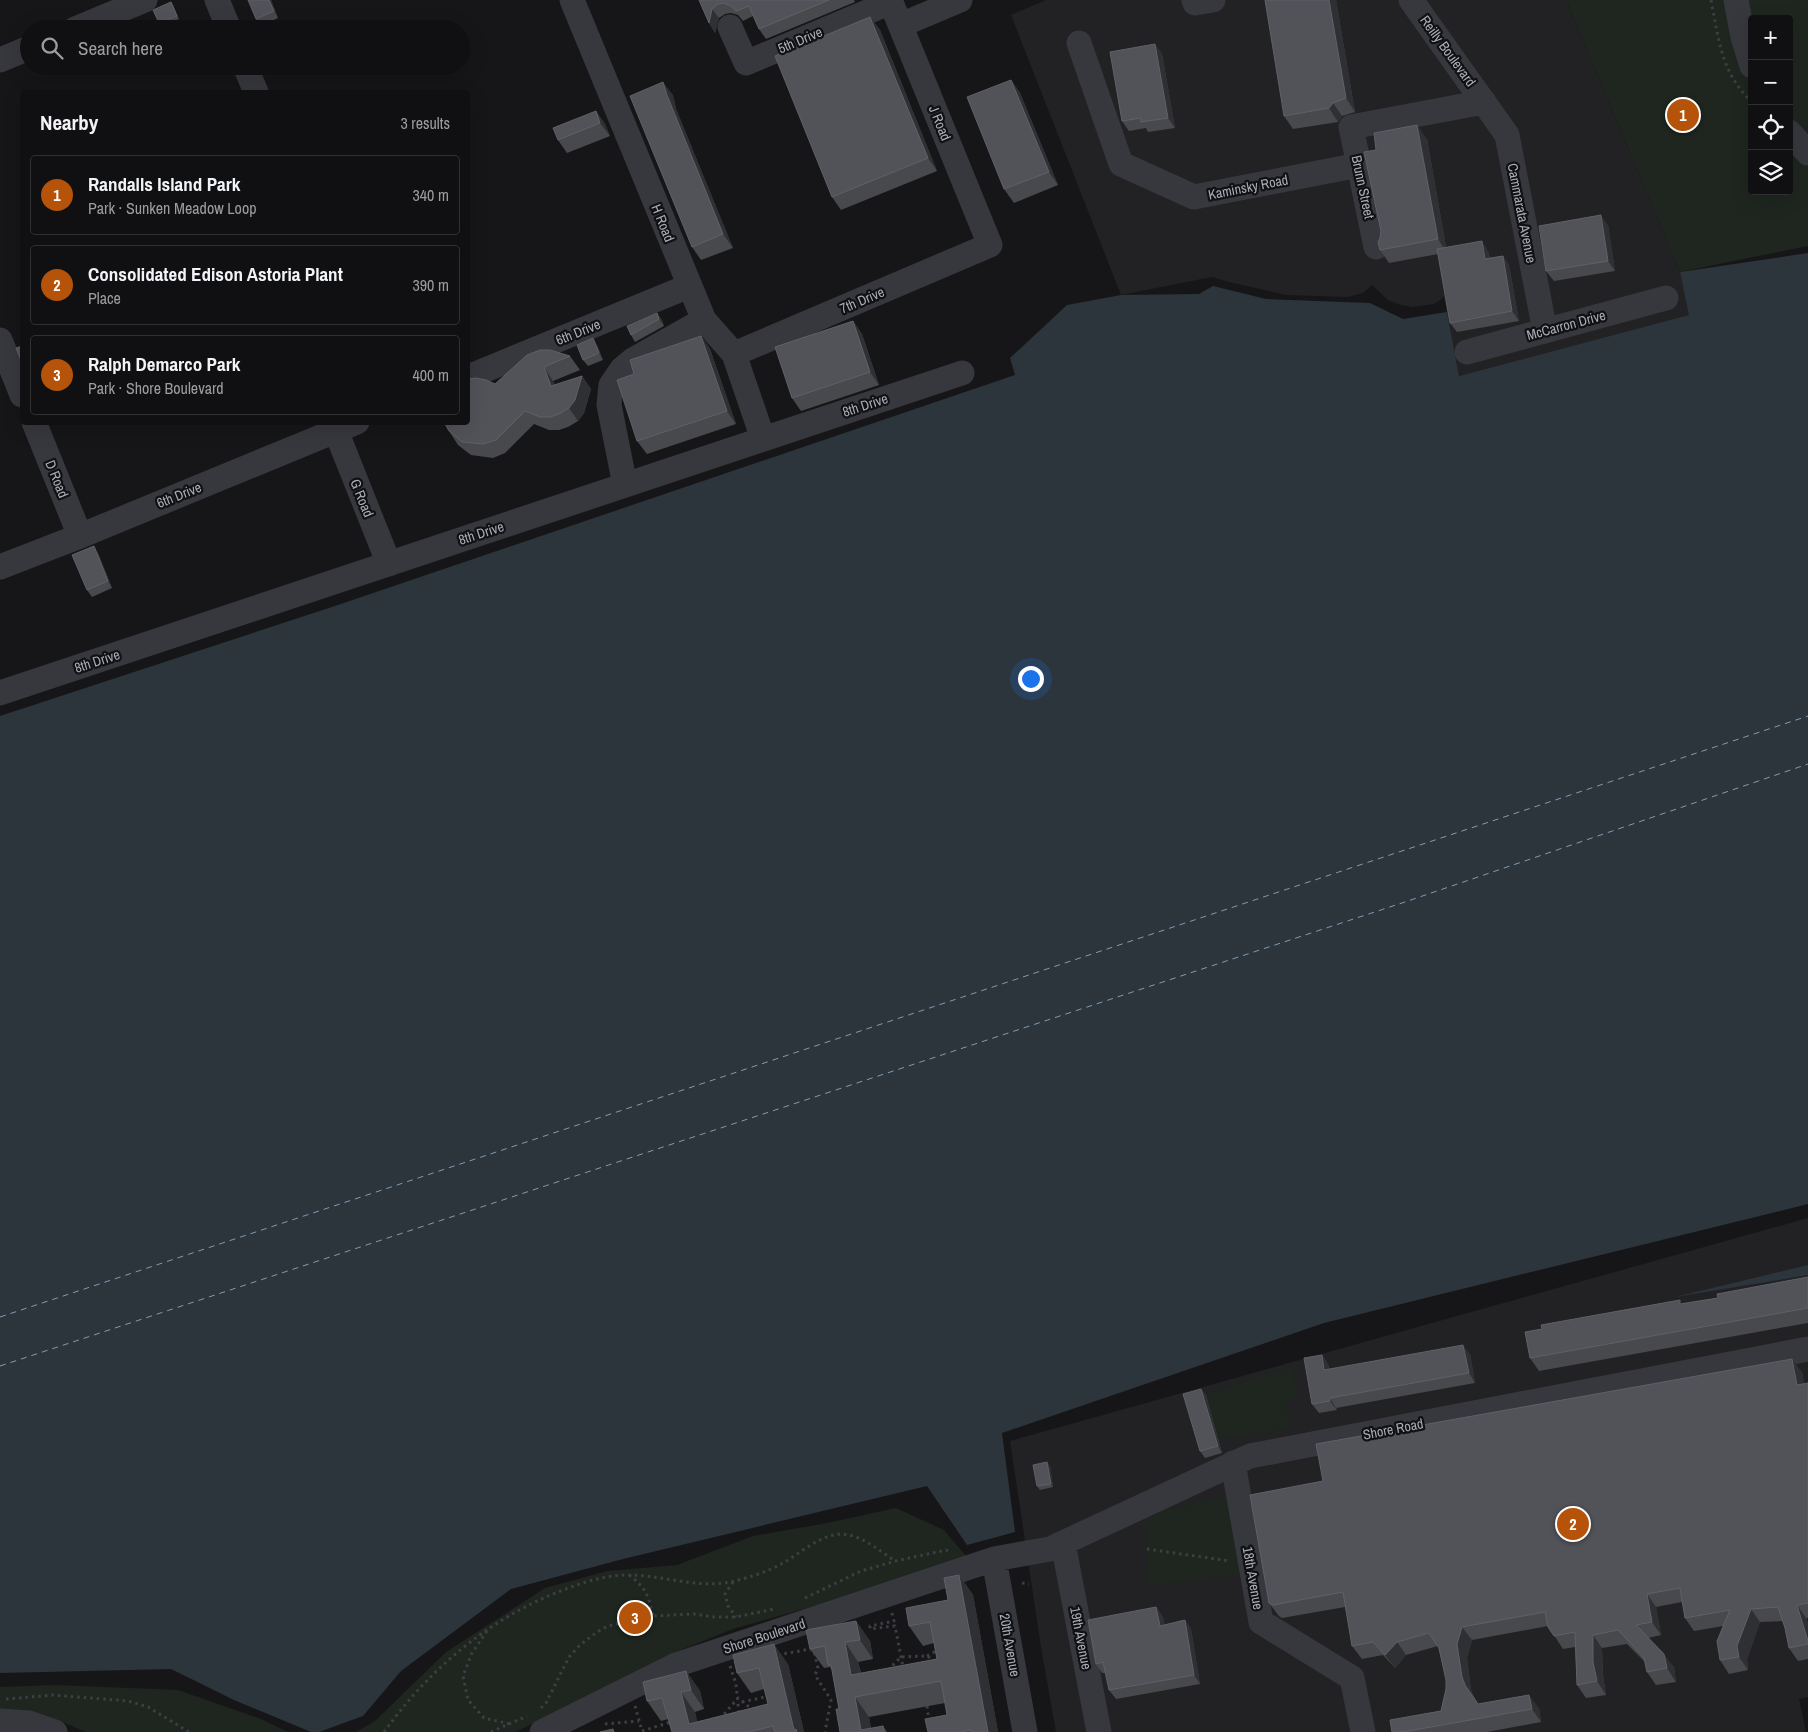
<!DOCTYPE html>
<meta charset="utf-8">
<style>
body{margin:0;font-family:"Archivo Narrow",sans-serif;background:#1e1e20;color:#f1f3f6}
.controls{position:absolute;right:15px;top:15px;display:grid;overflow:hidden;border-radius:5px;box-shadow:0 5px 20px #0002}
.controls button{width:45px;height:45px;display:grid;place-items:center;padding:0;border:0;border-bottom:1px solid #303032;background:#101012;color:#f1f3f6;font:25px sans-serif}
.you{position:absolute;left:1030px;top:678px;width:18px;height:18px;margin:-12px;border:4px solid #fff;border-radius:50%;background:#1a73e8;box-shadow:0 0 0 8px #1a73e833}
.badge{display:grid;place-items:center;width:32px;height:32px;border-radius:50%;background:#b45309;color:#fff;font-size:16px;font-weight:700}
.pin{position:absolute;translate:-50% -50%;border:2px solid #fff;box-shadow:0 1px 5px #0006}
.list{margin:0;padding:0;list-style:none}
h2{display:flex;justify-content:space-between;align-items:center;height:65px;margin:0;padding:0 20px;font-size:21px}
h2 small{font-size:16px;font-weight:400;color:#9c9d9f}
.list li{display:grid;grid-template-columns:32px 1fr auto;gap:15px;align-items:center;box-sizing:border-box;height:80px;margin:0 10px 10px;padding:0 10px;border:1px solid #303032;border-radius:5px}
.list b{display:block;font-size:19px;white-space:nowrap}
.list p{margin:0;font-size:16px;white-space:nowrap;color:#9c9d9f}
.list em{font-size:16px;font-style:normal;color:#9c9d9f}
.icon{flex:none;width:28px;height:28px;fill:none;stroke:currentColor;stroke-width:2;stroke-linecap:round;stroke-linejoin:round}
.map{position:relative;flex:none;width:1808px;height:1732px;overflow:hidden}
.search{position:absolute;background:#101012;box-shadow:0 5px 20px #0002;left:20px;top:20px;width:450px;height:55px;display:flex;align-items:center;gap:12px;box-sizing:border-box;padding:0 18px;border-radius:28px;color:#9c9d9f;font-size:19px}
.panel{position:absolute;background:#101012;box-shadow:0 5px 20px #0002;left:20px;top:90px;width:450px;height:335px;border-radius:5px}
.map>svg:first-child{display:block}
</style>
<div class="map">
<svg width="1808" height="1732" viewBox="0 0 1808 1732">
<rect width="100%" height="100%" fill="#161618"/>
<path fill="#222225" d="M1046 0H1566L1680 272 1690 315 1459 376 1444 297 1434 304 1412 307 1401 305 1388 300 1372 285 1363 293 1348 297 1286 295 1229 282 1212 277 1121 295 1011 15Z
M1808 1218V1697L1799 1699 1806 1732H1056L1041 1647 1010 1441Z"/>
<path fill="#1e261f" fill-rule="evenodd" d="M1566 0H1808V246L1680 272ZM1752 19H1789V191H1752Z
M1290 1367 1299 1397 1286 1403 1290 1429 1220 1439 1204 1395Z
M1229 1496 1242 1575 1149 1585 1144 1514Z
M896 1508 944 1530 966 1556 811 1607 733 1629 666 1656 516 1732H356L375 1721 446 1652 545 1588 607 1571 677 1565 753 1536 827 1523Z
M56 1685 178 1690 261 1719 288 1732H86L60 1721 38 1714 0 1711V1687Z"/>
<path fill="#2c353c" d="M1808 253V1204L1324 1323 1002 1433 1015 1532 967 1545 927 1486 623 1559 511 1589 401 1671 363 1716 319 1732H311L234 1700 171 1669 0 1673V716L332 607 1015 375 1010 358 1067 305 1121 295 1199 294 1213 286 1266 299 1370 303 1403 319 1447 312 1459 376 1689 315 1680 272Z
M1808 1265V1275L1675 1297Z"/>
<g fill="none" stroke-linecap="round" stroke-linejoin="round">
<path stroke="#7f9bb3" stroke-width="1" stroke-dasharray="6 5" stroke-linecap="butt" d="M0 1317 1808 716
M0 1366 1402 903 1808 764"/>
<path stroke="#3d3f44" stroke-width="3" stroke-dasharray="2.5 4" stroke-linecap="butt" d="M1711 0C1719 40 1721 73 1752 102
M1147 1549 1230 1561
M629 1575C647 1589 648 1595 653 1616
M733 1582 725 1594 728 1606 736 1617
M1022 1583 1029 1584
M805 1598 861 1571 896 1561 946 1550 950 1552
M892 1613 894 1621 870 1626V1629L895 1626 903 1667
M487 1631 472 1653 463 1676 468 1700 484 1718 510 1724
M778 1655 810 1649 814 1651 818 1668 815 1675 831 1700 825 1732
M927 1656 938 1650
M730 1666 736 1684 739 1714
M888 1670 901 1657 927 1656 934 1661
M6 1699 53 1695 128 1701 148 1707 189 1732
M742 1702 765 1697 767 1694
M635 1706 642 1731
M927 1706 929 1721
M541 1708 546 1703 569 1657 580 1645 597 1632 608 1626 653 1616 694 1614 714 1617H736L774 1609
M720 1719 738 1698 753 1710
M605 1724 639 1721
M642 1731 671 1722
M384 1732C430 1668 492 1616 566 1589 586 1581 608 1575 629 1575 664 1575 699 1590 735 1581 749 1577 768 1572 781 1564 800 1554 819 1535 841 1534 860 1534 880 1551 895 1561
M491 1732 527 1716"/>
<path stroke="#37383d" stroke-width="25" d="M217 0 229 29
M572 0 704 320 734 354 763 439
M1194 0 1195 3 1213 0
M1411 0 1507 135 1545 331
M1736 0 1743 37 1752 66
M901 25 960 0
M730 27 746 63 891 2
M75 29 145 0
M1079 43 1121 164 1194 197 1359 165
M0 60 29 48
M245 66 256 92
M1789 132 1808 153
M1376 247 1351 127 1484 102
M0 340 22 395
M1467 352 1666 298
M734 354 990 245 890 0
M468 377 689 286
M34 422 80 536
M336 431 389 564
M625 485 609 405 611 385 622 369 633 360 704 320
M0 567 80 536 357 422
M0 693 962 373
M1233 1463 1261 1622 1352 1678 1363 1732
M1063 1543 1099 1732
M994 1559 1025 1732
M0 1721 29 1723 55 1732
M542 1732 676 1665 994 1559 1050 1549 1250 1456 1808 1349"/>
</g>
<path fill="#47494d" d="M271 0 278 18 261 26 256 19Z
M699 0H854L855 2 766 39 759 29 753 16 743 21 738 15 731 13 725 14 719 18 715 33 709 23Z
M1336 0 1355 112 1342 116 1338 122 1293 129 1284 116Z
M171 2 173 5 179 19 161 27 159 23Z
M870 17 880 30 937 171 841 210 832 197Z
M1155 44 1162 54 1175 128 1148 132 1146 128 1129 131 1122 121Z
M1011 80 1020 93 1058 185 1014 203 1004 189Z
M673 95 676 109 733 248 701 260 692 247Z
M596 111 605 124 610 136 567 153 558 140Z
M1427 139 1446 247 1488 251 1490 258 1503 256 1509 265 1519 321 1457 332 1450 323 1438 254 1389 263 1380 250 1381 231 1376 150Z
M1608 225 1615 271 1554 281 1546 271Z
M657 313 662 320 664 326 635 342 631 335Z
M853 321 862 334 879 385 801 411 792 398Z
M701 336 710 349 736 424 647 454 637 441Z
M597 345 603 360 588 366 583 360Z
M570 356 580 370 553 381 555 385 582 376 591 389 584 413 578 421 568 427 559 430H549L534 424 505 453 493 458 471 455 458 445 449 431 495 384Z
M98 553 112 588 92 597 87 590Z
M1808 1277V1323L1539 1371 1530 1358 1682 1304 1718 1298Z
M1470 1354 1475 1383 1336 1408 1337 1410 1319 1413 1312 1404 1322 1355 1328 1364 1329 1369Z
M1802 1372 1804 1384 1808 1383V1618H1806L1808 1624V1659L1798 1661 1789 1648 1785 1628 1783 1621 1760 1622 1747 1659 1748 1670 1729 1674 1720 1660 1723 1626 1694 1631 1685 1618 1682 1602 1656 1607 1661 1635 1648 1638 1674 1667 1676 1682 1656 1685 1647 1672 1645 1662 1627 1644 1602 1648 1603 1675 1606 1695 1586 1698 1577 1685 1575 1647 1563 1649 1548 1626 1472 1640 1467 1658 1471 1690 1474 1697 1478 1704 1539 1708 1541 1722 1487 1732H1392L1441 1711 1446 1689V1680L1438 1646 1406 1655 1395 1668 1383 1655 1362 1659 1352 1646 1345 1607 1282 1618 1279 1616 1269 1603 1323 1481Z
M1201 1389 1206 1395 1222 1453 1205 1458 1200 1451Z
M1047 1462 1050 1466 1053 1487 1040 1490 1037 1486Z
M959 1575 973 1595 998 1732H928L947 1715 945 1703 869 1717 871 1729 883 1726 887 1732H840L839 1709 832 1670 830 1667 824 1668 810 1649 856 1621 870 1641 873 1659 858 1662 861 1673 937 1659 934 1643 923 1646 909 1626 948 1600Z
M1156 1607 1163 1617 1164 1625 1185 1620 1191 1629 1200 1684 1116 1699 1109 1690 1106 1673H1102L1096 1664Z
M733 1655 788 1664 804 1732H672L668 1719 661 1721 647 1701 686 1671 700 1691 704 1709 695 1712 697 1722 768 1704 764 1689 751 1693 737 1673Z"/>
<path fill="#2f3033" d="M269 0H271L278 18 274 11Z
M1329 0H1336L1355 112 1346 98Z
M712 9 719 18 715 33 709 23Z
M870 17 880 30 937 171 928 158Z
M1155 44 1162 54 1175 128 1168 118Z
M1011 80 1020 93 1058 185 1049 172Z
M663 82 673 95 676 109 733 248 723 234 667 95Z
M1333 103 1342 116 1338 122 1329 108Z
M596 111 605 124 610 136 600 123Z
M1417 125 1427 139 1447 253 1438 239Z
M1601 215 1608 225 1615 271 1608 261Z
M1482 241 1488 251 1492 268 1485 259Z
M1503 256 1509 265 1519 321 1512 311Z
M657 313 662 320 664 326 659 319Z
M853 321 862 334 879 385 870 372Z
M701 336 710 349 736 424 727 411Z
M593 338 597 345 603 360 599 353Z
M544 367 553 381 560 399 551 386Z
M582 376 591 389 584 413 578 421 569 408Z
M94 546 98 553 112 588 108 581Z
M1463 1345 1470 1354 1475 1383 1469 1373Z
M1322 1355 1328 1364 1331 1379 1324 1370Z
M1792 1359 1802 1372 1807 1399 1797 1385Z
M1201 1389 1206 1395 1222 1453 1218 1446Z
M1330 1398 1336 1408 1337 1410 1330 1401Z
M1047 1462 1050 1466 1053 1487 1051 1484Z
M959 1575 973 1595 998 1732H988Z
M1647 1594 1656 1607 1661 1635 1652 1622Z
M1797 1605 1806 1618 1808 1624V1641Z
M1156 1607 1163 1617 1167 1635 1160 1626Z
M1751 1609 1760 1622 1747 1659 1748 1670 1739 1657 1737 1646Z
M1185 1620 1191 1629 1200 1684 1194 1675Z
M856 1621 870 1641 873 1659 860 1640Z
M1462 1627 1472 1640 1467 1658 1471 1690 1474 1699 1465 1685 1462 1677 1457 1644Z
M1593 1635 1602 1648 1603 1675 1606 1695 1597 1681 1593 1662Z
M845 1642 858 1662 865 1695 851 1675Z
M1397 1642 1406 1655 1395 1668 1385 1655Z
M774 1644 788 1664 804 1732H796L794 1730Z
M1664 1654 1674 1667 1676 1682 1667 1668Z
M686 1671 700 1691 704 1709 691 1690Z
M681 1692 695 1712 700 1732 689 1724Z
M1529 1695 1539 1708 1541 1722 1532 1709Z
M855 1697 869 1717 872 1732 861 1730Z"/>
<path fill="#525359" stroke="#5f6168" d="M248 0H269L274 11 256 19Z
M699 0H829L759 29 749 6 736 11 731 6 724 3 718 4 712 9 709 23Z
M1265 0H1329L1346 98 1333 103 1329 108 1284 116Z
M171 2 177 16 159 23 153 10Z
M870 17 928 158 832 197 775 56Z
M1155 44 1168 118 1141 122V118L1122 121 1110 52Z
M1011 80 1049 172 1004 189 967 97Z
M663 82 667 95 723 234 692 247 630 96Z
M596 111 600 123 558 140 553 128Z
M1417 125 1438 239 1380 250 1378 242 1380 238 1381 231 1364 152 1376 150 1374 133Z
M1601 215 1608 261 1546 271 1539 226Z
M1482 241 1485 259 1503 256 1512 311 1450 323 1437 249Z
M657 313 659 319 631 335 627 326Z
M853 321 870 372 792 398 775 347Z
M701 336 727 411 637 441 617 380 634 374 630 360Z
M593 338 599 353 583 360 577 345Z
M22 346V359L21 360 16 348Z
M540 350H550L570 356 544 367 551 386 582 376 575 400 569 408 559 414 550 417H540L525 411 496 440 483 444 462 442 449 431 444 422H468V379L476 378 486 380 495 384 527 355Z
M94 546 108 581 87 590 72 555Z
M1808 1277V1308L1530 1358 1525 1332 1542 1329 1541 1325 1680 1300V1304L1718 1298 1717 1294Z
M1463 1345 1469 1373 1330 1398V1401L1312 1404 1304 1358 1322 1355 1324 1370Z
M1792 1359 1797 1385 1808 1383V1603L1797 1605 1808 1641V1644L1789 1648 1785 1628 1778 1607 1751 1609 1737 1646 1739 1657 1720 1660 1717 1641 1730 1610 1685 1618 1680 1588 1647 1594 1652 1622 1636 1625 1664 1654 1667 1668 1647 1672 1644 1658 1618 1630 1593 1635V1662L1597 1681 1577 1685 1575 1632 1554 1636 1548 1627 1545 1612 1462 1627 1457 1644 1462 1677 1465 1685 1478 1704 1529 1695 1532 1709 1403 1732H1392L1390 1720 1441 1711 1446 1689V1680L1439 1648 1429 1633 1397 1642 1385 1655 1373 1642 1352 1646 1343 1592 1273 1605 1269 1603 1250 1495 1323 1481 1316 1444Z
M1201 1389 1218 1446 1200 1451 1183 1394Z
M1047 1462 1051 1484 1037 1486 1033 1465Z
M959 1575 988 1732H972L971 1730 960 1732H928L925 1719 947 1715 941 1681 855 1697 861 1730 883 1726 884 1732H840L836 1709H839L831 1665H828L825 1646 810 1649 806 1630 856 1621 860 1640 845 1642 851 1675 937 1659 930 1622 909 1626 906 1608 948 1600 944 1578Z
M1156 1607 1160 1626 1185 1620 1194 1675 1109 1690 1103 1662 1096 1664 1088 1620Z
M774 1644 794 1730 796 1729 797 1732H775L773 1726 749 1732H672L662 1698 647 1701 643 1682 686 1671 691 1690 681 1692 689 1724 768 1704 759 1668 737 1673 733 1655Z
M613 1729 614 1732H600Z"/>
<g text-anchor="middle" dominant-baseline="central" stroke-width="4.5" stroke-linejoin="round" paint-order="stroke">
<g font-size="14" fill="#a8adb8" stroke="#111113">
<text transform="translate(800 40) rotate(-23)">5th Drive</text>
<text transform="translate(1448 51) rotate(54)">Reilly Boulevard</text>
<text transform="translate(940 123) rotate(68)">J Road</text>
<text transform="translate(1248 187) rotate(-11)">Kaminsky Road</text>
<text transform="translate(1363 187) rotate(78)">Brunn Street</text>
<text transform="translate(1522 213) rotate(79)">Cammarata Avenue</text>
<text transform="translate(663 223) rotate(68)">H Road</text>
<text transform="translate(862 300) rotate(-23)">7th Drive</text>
<text transform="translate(1566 325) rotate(-15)">McCarron Drive</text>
<text transform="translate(578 332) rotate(-22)">6th Drive</text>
<text transform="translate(865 405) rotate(-18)">8th Drive</text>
<text transform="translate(57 479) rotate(68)">D Road</text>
<text transform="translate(179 495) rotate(-22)">6th Drive</text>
<text transform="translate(362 498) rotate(68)">G Road</text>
<text transform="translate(481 533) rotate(-18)">8th Drive</text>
<text transform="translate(97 661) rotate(-18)">8th Drive</text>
<text transform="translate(1393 1429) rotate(-11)">Shore Road</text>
<text transform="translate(1253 1578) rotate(80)">18th Avenue</text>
<text transform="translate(764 1636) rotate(-18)">Shore Boulevard</text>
<text transform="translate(1081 1638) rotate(79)">19th Avenue</text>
<text transform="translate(1010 1645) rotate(80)">20th Avenue</text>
</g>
</g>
</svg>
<div class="controls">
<button>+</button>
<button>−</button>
<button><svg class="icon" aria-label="locate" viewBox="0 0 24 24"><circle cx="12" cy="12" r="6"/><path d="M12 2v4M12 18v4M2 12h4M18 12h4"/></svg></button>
<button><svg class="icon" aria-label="layers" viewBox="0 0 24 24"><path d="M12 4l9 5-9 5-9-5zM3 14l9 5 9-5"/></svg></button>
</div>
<div class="you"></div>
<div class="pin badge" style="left:1683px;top:115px">1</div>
<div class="pin badge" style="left:1573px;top:1524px">2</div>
<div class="pin badge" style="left:635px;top:1618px">3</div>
<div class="search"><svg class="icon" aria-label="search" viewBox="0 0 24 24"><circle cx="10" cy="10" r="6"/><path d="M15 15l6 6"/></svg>Search here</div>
<section class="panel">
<h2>Nearby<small>3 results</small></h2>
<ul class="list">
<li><span class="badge">1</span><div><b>Randalls Island Park</b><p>Park · Sunken Meadow Loop</p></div><em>340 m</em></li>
<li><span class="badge">2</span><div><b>Consolidated Edison Astoria Plant</b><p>Place</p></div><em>390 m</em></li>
<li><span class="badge">3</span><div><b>Ralph Demarco Park</b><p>Park · Shore Boulevard</p></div><em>400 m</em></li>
</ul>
</section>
</div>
